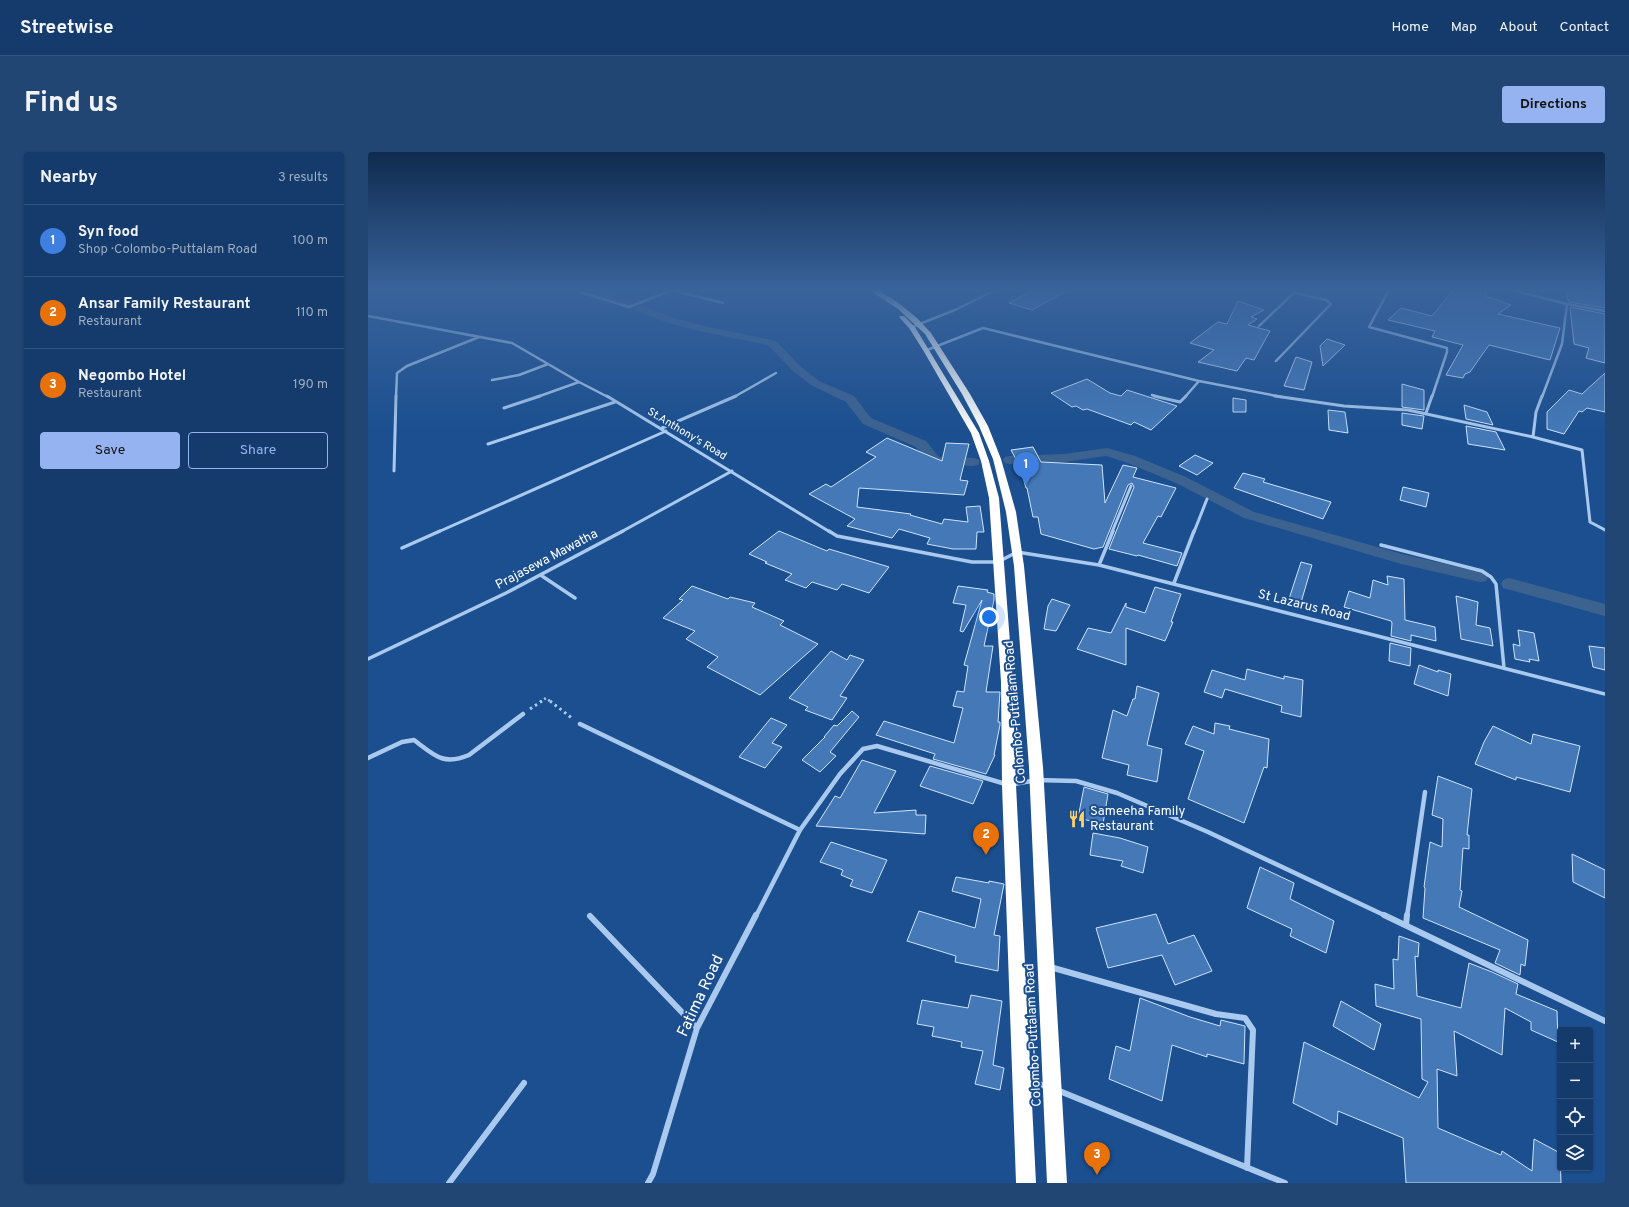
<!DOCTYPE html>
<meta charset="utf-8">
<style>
body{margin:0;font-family:Overpass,sans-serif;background:#214673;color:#f1f3f6}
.controls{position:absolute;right:12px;bottom:12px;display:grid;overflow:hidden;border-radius:4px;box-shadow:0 1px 3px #0004}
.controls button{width:36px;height:36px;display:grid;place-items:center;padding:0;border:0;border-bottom:1px solid #33557e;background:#143b6b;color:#f1f3f6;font:20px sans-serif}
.you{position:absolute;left:621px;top:465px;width:14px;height:14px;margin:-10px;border:3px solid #fff;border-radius:50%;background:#1a73e8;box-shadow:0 0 0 6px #1a73e833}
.badge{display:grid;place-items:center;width:26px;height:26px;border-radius:50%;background:#95b2f1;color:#fff;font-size:13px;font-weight:700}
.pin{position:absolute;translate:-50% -33px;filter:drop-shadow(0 1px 2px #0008)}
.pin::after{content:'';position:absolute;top:21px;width:14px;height:12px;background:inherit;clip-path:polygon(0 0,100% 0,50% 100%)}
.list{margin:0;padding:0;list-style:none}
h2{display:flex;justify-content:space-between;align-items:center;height:52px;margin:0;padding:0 16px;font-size:17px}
h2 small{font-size:13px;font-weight:400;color:#9dadc1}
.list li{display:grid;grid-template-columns:26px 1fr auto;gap:12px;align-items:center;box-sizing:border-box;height:72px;padding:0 16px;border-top:1px solid #33557e}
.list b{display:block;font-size:15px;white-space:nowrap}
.list p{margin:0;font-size:13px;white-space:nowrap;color:#9dadc1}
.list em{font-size:13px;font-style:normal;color:#9dadc1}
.actions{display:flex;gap:8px;padding:12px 16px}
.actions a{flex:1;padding:9px 0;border:1px solid #95b2f1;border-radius:4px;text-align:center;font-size:14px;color:#95b2f1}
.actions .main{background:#95b2f1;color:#111}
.icon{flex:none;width:22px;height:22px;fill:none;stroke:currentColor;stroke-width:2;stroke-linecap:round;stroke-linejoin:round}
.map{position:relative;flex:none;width:1237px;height:1031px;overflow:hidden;border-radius:4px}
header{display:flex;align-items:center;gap:24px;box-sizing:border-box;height:56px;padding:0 20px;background:#143b6b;border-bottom:1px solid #33557e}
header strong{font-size:19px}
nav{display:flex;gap:22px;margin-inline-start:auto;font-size:14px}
.intro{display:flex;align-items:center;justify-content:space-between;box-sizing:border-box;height:96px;padding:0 24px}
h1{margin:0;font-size:28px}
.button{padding:10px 18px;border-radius:4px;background:#95b2f1;color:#111;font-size:14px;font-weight:700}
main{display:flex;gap:24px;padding:0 24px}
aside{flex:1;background:#143b6b;border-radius:4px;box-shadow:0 1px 3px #0004}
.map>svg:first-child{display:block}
</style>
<header>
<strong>Streetwise</strong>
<nav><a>Home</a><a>Map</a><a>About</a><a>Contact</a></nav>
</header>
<div class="intro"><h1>Find us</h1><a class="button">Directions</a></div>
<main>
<aside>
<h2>Nearby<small>3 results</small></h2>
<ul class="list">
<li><span class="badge" style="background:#3f7fe0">1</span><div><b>Syn food</b><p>Shop · Colombo-Puttalam Road</p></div><em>100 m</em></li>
<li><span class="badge" style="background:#e8710a">2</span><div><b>Ansar Family Restaurant</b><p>Restaurant</p></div><em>110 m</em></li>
<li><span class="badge" style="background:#e8710a">3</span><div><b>Negombo Hotel</b><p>Restaurant</p></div><em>190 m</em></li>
</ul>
<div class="actions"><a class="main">Save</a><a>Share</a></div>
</aside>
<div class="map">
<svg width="1237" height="1031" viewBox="0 0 1237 1031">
<rect width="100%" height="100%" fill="#1b4f8f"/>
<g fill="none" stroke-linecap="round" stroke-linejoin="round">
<path fill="#3c6290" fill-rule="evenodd" d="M219 136H232L264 150 266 152 261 155 258 154Z
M271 153 306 166 332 173 408 189 433 215 451 229 486 244 503 266 558 289 571 305 605 306 610 307 612 310 610 313 605 314 562 312 548 295 495 272 478 250 443 233 425 219 400 193 326 178 298 170 267 158 266 156Z
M739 296 767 304 818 325 886 360 1034 402 1112 420 1118 421 1120 425 1118 429 1112 430 1033 412 876 366 808 331 757 310 738 304 696 310 642 312 637 311 635 308 637 305 642 304 696 302Z
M1141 426 1237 452V464L1135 436 1133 432 1135 428Z"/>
</g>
<path fill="#4478b7" stroke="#cfe3fa" d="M669 136H704L664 158 641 151Z
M1087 136H1119L1118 144 1143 153 1130 162 1192 176 1182 208 1121 193 1102 220 1097 222 1095 226 1078 223 1095 193 1064 185 1067 179 1020 168 1033 156 1064 164Z
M1196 136 1222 141 1223 137 1237 140V156L1201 150Z
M870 149 896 158 883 165 889 167 880 173 902 179 886 208 878 206 869 219 830 210 846 198 822 191 850 170 859 172Z
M1202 155 1237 162V211L1218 206 1221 196 1206 192Z
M959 187 977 193 955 214 952 194Z
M928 205 944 210 936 238 916 234Z
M1237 221V260L1219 256 1214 260 1211 259 1196 282 1179 277V260L1201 238 1214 242Z
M719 227 742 241 753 244 759 238 809 254 783 278 766 270 763 273 719 257 715 258 708 254 704 255 683 241Z
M1034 232 1056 238V258L1034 255Z
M865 246 878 248V260H865Z
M1096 253 1119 260 1125 273 1098 267Z
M960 258 977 260 980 281 961 278Z
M1034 261 1056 264 1054 277 1034 273Z
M1098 274 1128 280 1137 298 1100 292Z
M519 286 574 309 578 291 601 292 592 328 600 329 596 343 491 336 489 355 543 362 542 363 574 372 576 367 600 370 598 355 612 354 616 380H609L608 397H585L559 392 562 386 531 377 524 386 479 374 487 367 441 342 458 332 463 335 508 305 498 300Z
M665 295 673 310 734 313 737 351 755 313 769 316 765 325 808 336 793 365 790 364 775 391 814 401 809 414 770 403 769 404 741 397 766 335 764 331 760 333 735 395 726 397 673 382 670 365H665L659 336H658L654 322H652V315L643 298Z
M827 303 845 311 829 323 811 314Z
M875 321 897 327 895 330 963 350 955 367 866 336Z
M1035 335 1061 341 1058 355 1032 348Z
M411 379 459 399 461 397 521 415 501 441 474 432 469 438 444 430 438 436 417 428 424 422 397 411 399 410 381 402Z
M933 410 944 413 932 454 920 450Z
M1019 424 1036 427 1037 468 1067 475 1068 489 1043 483V489L1023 484 1024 471 1023 469 976 455 981 439 1002 446 1005 428 1020 433Z
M324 434 360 447 362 445 387 451 384 455 416 469 412 473 450 492 392 543 339 515 350 505 318 487 327 479 295 466 315 448 311 447Z
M590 434 620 438 619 440 626 442V448L616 494H625L618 540H632L630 570H632V573L626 603H627L618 622 565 607 567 602 508 583 516 569 586 591 595 556 585 554 589 539 596 540 600 514 596 513 614 448 595 480 592 479 598 453 585 451Z
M787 435 813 442 803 470H805L797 489 758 476V513L709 497 720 476 743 481 758 451V455L777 461Z
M1088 444 1110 450 1108 473 1122 476 1125 494 1093 487Z
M684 447 702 453 688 479 676 477 680 454Z
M1150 478 1166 481 1171 509 1161 507 1162 510 1147 507 1145 492 1152 494Z
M1022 491 1043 496 1042 514 1021 509Z
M1221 494 1237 496V518L1225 515Z
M463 499 479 508 482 503 496 508 472 544 479 546 464 568 437 558 440 555 421 546Z
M1051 513 1070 520V518L1083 522 1080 544 1046 532Z
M879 517 916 527V524L935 528 933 565 913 560 914 554 857 537 854 546 836 540 844 518 877 528Z
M769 534 791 541 779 593 794 597 789 630 759 623 761 613 734 606 745 558 759 564 765 547H767Z
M484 559 491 565 462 600 468 604 452 620 434 608 457 585H456L466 573 469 574Z
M403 566 419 573 404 591 414 595 397 616 371 605Z
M847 571 862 574 861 577 901 587 899 616 896 615 876 671 820 647 836 599 817 592 825 574 846 582Z
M1125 574 1163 592 1165 582 1212 594 1202 640 1148 625V628L1107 612 1116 590Z
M494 608 528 619 506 661 548 658V663H558L557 682 448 674 467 644 472 646Z
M562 614 615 629 605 652 552 634Z
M1070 624 1104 637 1099 683H1101V697L1095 696 1092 738 1094 739 1091 755 1160 788 1157 814 1153 812 1152 823 1127 811 1132 798 1055 766 1057 736 1056 735 1062 690 1074 695 1075 667 1064 663Z
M716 635 740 642 735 672 710 666Z
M725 681 752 686 780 695 775 721 753 714 755 709 722 703Z
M463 690 519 708 504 741 482 734 485 728 473 723 475 718 452 710Z
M1204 702 1237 718V746L1205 730Z
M892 715 926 731 922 747 966 769 958 801 922 784 924 777 879 756Z
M588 725 621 731V729L636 732 626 783 632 784 630 819 587 810 588 804 539 789 551 759 607 776 613 747 584 739Z
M788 762 800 792 826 783 844 819 807 833 794 803 740 816 728 776Z
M1031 784 1051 791 1050 805 1047 804 1049 844 1093 856 1101 811 1124 820 1150 832 1148 842 1189 859 1190 890 1163 878V870L1137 856 1134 903 1086 879 1089 924 1069 917 1070 976 1133 1003 1134 999 1164 1019 1166 987 1192 1001 1193 1031H1038L1035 986 970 959 969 973 925 951 936 890 1051 946 1060 930 1054 927 1053 867 1008 854 1007 832 1026 837 1025 807 1030 808Z
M603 843 634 849 625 913 636 916 632 938 607 932 615 899 593 895 594 890 564 884 566 875 549 872 554 848 600 856Z
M772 846 822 865 852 874 853 868 877 874 876 912 839 902V905L804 893 794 949 741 927 748 894 762 899Z
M973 849 1013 872 1006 898 965 874Z"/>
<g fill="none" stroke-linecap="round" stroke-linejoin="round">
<path stroke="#a9c9ee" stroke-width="2.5" stroke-dasharray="2 3" stroke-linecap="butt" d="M172 550 178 546 183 550"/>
<path stroke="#a9c9ee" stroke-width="3" stroke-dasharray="2.5 3.5" stroke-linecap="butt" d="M182 549 205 567
M162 557 174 549"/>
<path stroke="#a9c9ee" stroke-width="2.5" d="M290 136 304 138 307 136
M1022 136 1001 175 1079 196V200L1064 245
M1136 136 1199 152 1237 159
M212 140 261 155 304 138 355 151
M0 164 144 191 211 230 240 245
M891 174 931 136
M544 175 587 158 631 136
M559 198 615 176 831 229 914 245
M908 209 963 152 958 148 927 141
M124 228 151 223 180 212
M784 243 790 245
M28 245 29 221 39 214 111 185
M169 245 211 230
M366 245 408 221
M817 245 831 229
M1174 245 1194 192 1199 152"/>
<path stroke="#a9c9ee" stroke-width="3" d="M239 244 462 380
M786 244 812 250 818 244
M907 244 976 254 1040 258 1165 285 1214 298 1222 370 1237 378
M136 256 172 244
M1058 261 1064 244
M294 276 368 244
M1165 285 1168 260 1174 244
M120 292 247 250
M26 319 28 244
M70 380 298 279
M253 380 364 319
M744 380 763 334
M826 380 839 347"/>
<path stroke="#a9c9ee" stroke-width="3.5" d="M461 379 469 384 604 410H630L649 400 731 413 1237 542
M1013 393 1114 419 1123 425 1128 432 1136 516
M34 396 72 379
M731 413 745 379
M174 424 207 446
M806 431 826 379
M0 507 138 441 255 379"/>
<path stroke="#a9c9ee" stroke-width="4.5" d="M212 572 432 678
M0 606 34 590 46 588C66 603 75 614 101 603L155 562
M388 764 432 678 472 622 495 597 509 594 641 633 669 628 708 629 749 641 840 680 1018 764
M1039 764 1057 640"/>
<path stroke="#a9c9ee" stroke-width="6" d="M1016 763 1237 869
M222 764 329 876
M1038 773 1039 763
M682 815 848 862 877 866 885 878 879 1016
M658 930 679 934
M689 938 917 1031
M81 1031 156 931
M280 1031 285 1022 329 876 388 763"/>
<path fill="#fff" fill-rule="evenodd" d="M498 136H506L528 149 549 166 563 181 602 242 620 274 633 307 648 360 656 414 675 615 699 1031H679L661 615 646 414 638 360 625 307 611 274 594 242 557 182 530 157Z
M532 164H536L547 175 611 281 621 309 631 346 645 530 648 633 668 1031H648L634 633 633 530 621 346 613 309 603 281 555 198 541 176 531 165Z"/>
</g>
<linearGradient id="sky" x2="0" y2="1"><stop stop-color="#0f2b4f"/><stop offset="0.49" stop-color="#39639b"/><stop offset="1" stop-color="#39639b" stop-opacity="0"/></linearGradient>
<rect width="1237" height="280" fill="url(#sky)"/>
<defs>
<g id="restaurant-bare" transform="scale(1.38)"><path d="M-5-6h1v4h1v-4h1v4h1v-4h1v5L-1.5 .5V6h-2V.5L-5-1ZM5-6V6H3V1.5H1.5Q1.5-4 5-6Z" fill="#ffd166" stroke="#1b4f8f" stroke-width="2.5" paint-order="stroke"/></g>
</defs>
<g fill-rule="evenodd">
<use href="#restaurant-bare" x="709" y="667"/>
</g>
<g text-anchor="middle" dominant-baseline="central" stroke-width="4" stroke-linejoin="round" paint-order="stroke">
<g font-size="11" fill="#fff" stroke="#1b4f8f">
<text transform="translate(319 282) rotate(31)">St.Anthony's Road</text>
</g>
<g font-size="13" fill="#fff" stroke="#1b4f8f">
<text transform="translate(179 408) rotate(-28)">Prajasewa Mawatha</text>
<text transform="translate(936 454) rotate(14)">St Lazarus Road</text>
<text transform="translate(648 560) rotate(-95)">Colombo-Puttalam Road</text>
<text transform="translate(666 883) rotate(-93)">Colombo-Puttalam Road</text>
</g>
<g font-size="13" fill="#fff" stroke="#1b4f8f" text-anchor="start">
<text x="722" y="660">Sameeha Family<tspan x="722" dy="15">Restaurant</tspan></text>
</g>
<g font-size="16" fill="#fff" stroke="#1b4f8f">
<text transform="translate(333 844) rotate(-65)">Fatima Road</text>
</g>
</g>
</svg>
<div class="controls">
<button>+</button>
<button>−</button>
<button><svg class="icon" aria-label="locate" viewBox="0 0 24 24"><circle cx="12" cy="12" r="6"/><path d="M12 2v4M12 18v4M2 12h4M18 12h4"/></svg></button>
<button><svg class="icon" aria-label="layers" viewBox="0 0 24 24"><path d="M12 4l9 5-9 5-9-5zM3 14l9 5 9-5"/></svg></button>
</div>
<div class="you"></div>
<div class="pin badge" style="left:658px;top:333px;background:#3f7fe0">1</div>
<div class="pin badge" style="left:618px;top:703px;background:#e8710a">2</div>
<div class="pin badge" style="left:729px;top:1023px;background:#e8710a">3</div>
</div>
</main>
